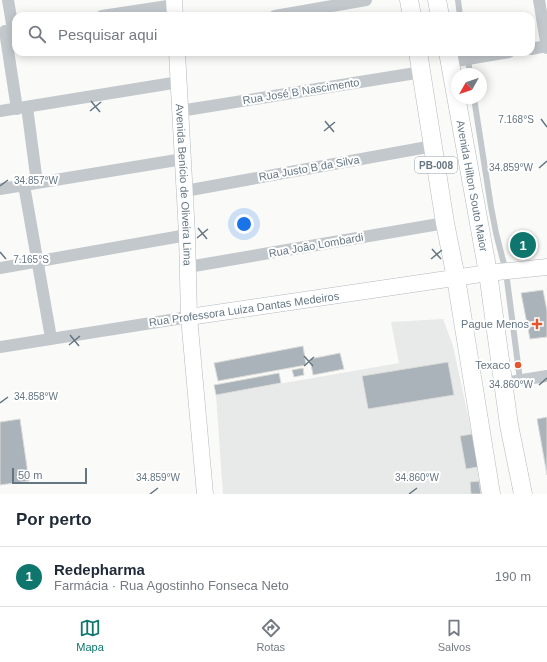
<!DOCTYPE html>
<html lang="pt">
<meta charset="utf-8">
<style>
body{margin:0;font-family:Helvetica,sans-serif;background:#f6f6f7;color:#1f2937}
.compass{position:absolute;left:451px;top:68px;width:36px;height:36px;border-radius:50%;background:#fff;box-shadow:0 2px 10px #0003;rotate:230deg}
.scale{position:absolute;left:12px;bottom:10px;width:75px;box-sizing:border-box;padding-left:4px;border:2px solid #657683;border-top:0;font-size:11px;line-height:14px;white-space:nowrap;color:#657683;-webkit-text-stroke:3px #fff;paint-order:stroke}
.you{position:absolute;left:244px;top:224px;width:14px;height:14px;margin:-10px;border:3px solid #fff;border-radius:50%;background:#1a73e8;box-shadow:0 0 0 6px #1a73e833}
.badge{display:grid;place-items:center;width:26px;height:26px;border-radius:50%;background:#0f766e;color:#fff;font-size:13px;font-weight:700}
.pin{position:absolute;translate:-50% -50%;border:2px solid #fff;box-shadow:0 1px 4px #0006}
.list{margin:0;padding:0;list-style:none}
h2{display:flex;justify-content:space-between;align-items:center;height:52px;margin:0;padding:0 16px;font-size:17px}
h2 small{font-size:13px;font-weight:400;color:#747a83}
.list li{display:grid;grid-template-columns:26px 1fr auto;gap:12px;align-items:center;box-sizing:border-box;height:60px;padding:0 16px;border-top:1px solid #e0e1e3}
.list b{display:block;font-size:15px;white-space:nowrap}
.list p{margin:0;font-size:13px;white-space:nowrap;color:#747a83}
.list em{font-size:13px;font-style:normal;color:#747a83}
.icon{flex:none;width:22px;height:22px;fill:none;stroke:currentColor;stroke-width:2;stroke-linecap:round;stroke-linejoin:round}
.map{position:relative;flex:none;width:547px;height:494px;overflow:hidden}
.search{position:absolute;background:#fff;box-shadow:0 2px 10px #0003;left:12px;right:12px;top:12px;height:44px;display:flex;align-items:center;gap:10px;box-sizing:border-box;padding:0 14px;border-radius:12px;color:#747a83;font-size:15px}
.sheet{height:112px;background:#fff}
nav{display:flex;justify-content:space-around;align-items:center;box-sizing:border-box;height:56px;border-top:1px solid #e0e1e3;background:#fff;font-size:11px;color:#747a83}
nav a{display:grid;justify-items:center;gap:2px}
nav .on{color:#0f766e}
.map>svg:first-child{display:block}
</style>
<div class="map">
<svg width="547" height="494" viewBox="0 0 547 494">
<rect width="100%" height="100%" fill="#fafaf8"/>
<path fill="#e8e9e9" d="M443 319 453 346 472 434 481 494H223L216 395 399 363 391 322Z"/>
<path fill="#aab3b9" stroke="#dcdcda" d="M543 290 547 311V337L530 339 521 293Z
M303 346 306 365 218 381 214 363Z
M340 353 344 369 313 375 310 359Z
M448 362 454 395 368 409 362 376Z
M303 368 304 375 294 377 292 370Z
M279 373 281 383 216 395 214 385Z
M547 417V475L537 419Z
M20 419 29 481 0 485V422Z
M472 434 478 467 466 469 460 436Z
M479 481 481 494H471L470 482Z"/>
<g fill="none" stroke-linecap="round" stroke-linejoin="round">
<g stroke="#b3babf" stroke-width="17">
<g id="secondary">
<path d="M174 0 175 16"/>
<path id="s1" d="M177 52 187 235 189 317 205 494"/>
<path d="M189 317 488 273 547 267"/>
</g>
</g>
<g stroke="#b5babe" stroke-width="19">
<g id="primary">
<path d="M409 0 412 16"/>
<path d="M437 0 440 16"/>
<path d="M418 52 445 223 456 278 491 494"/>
<path id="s2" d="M448 52 488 273 509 425 523 494"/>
</g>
</g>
<path stroke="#c3c8cc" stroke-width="6" d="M458 0 460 16
M467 52 470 74
M474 98 491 207 496 233 506 272 520 380"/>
<path stroke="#c3c8cc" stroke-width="12" d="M8 0 13 30
M539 0 547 48
M102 16 174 5
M275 16 366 0
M5 31 17 109
M531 49 547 46
M450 62 509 52
M27 107 37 183
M0 111 179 82
M180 111 422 72
M24 185 51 338
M0 189 183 159
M185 191 433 146
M188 267 445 223
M0 268 187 235
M0 347 189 317
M503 383 547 376"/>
<use href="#secondary" stroke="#fff" stroke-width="16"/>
<use href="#primary" stroke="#fff" stroke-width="18"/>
</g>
<path fill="none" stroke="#657683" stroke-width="1.5" d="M91 101 100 112M90 111 101 102M541 119 547 127M325 121 334 132M324 131 335 122M539 168 547 161M0 186 8 180M198 228 207 239M197 238 208 229M432 249 441 259M0 252 6 259M431 259 442 250M70 335 79 346M69 345 80 336M304 356 313 366M304 366 314 357M539 385 547 378M0 403 8 397M150 494 158 488M409 494 417 488"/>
<g fill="#e4572e" stroke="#fff" stroke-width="1.5">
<path d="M535 318h4v4h4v4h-4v4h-4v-4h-4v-4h4z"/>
<circle cx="518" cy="365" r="4"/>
</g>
<g text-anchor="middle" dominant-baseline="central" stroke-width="4" stroke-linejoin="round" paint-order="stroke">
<rect fill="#fff" stroke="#939fa8" stroke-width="1" x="415" y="157" width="42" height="16" rx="3"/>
<g font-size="10" font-weight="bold" fill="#657683">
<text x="436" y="165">PB-008</text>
</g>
<g font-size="11" fill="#657683" stroke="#fff">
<text transform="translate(301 91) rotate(-9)">Rua José B Nascimento</text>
<text transform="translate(309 168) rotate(-10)">Rua Justo B da Silva</text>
<text stroke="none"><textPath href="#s1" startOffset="133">Avenida Benício de Oliveira Lima</textPath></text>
<text stroke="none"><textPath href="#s2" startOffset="136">Avenida Hilton Souto Maior</textPath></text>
<text transform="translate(316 245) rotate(-10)">Rua João Lombardi</text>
<text transform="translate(244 309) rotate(-8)">Rua Professora Luiza Dantas Medeiros</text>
</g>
<g font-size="11" fill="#657683" stroke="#fff" text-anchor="end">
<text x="529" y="324">Pague Menos</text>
<text x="510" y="365">Texaco</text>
</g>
</g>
<g font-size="10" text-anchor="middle" fill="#657683" stroke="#fff" stroke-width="4" stroke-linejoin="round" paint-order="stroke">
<text x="516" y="123">7.168°S</text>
<text x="511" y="171">34.859°W</text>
<text x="36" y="184">34.857°W</text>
<text x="31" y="263">7.165°S</text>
<text x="511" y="388">34.860°W</text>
<text x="36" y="400">34.858°W</text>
<text x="158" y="481">34.859°W</text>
<text x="417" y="481">34.860°W</text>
</g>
</svg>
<svg class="compass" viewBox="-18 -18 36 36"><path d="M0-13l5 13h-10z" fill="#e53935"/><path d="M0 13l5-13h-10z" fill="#747a83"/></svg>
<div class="scale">50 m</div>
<div class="you"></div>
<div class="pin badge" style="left:523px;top:245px">1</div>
<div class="search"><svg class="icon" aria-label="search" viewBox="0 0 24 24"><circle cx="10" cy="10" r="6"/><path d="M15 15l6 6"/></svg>Pesquisar aqui</div>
</div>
<section class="sheet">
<h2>Por perto<small></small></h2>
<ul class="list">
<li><span class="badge">1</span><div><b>Redepharma</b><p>Farmácia · Rua Agostinho Fonseca Neto</p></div><em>190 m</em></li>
</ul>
</section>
<nav>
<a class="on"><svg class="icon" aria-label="map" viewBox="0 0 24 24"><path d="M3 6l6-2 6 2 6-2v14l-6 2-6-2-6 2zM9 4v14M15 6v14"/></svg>Mapa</a>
<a><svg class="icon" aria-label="directions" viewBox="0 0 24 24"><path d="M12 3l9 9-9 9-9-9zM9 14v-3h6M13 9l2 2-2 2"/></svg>Rotas</a>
<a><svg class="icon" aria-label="saved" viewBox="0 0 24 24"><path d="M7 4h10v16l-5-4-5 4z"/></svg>Salvos</a>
</nav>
